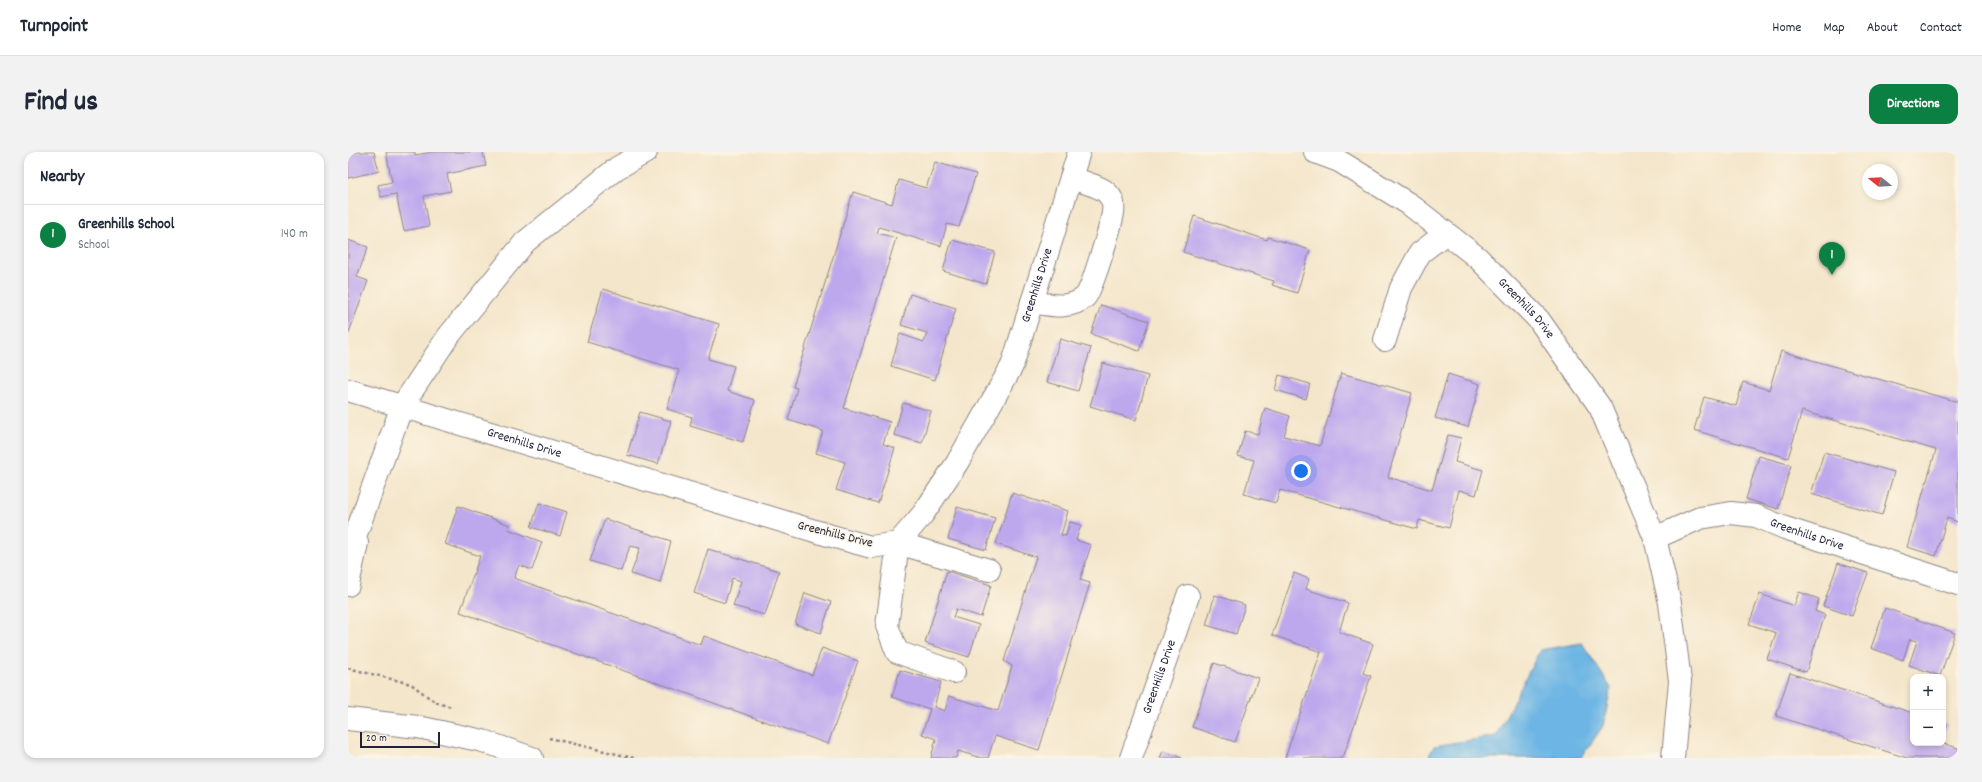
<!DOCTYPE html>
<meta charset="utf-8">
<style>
body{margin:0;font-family:Dekko,sans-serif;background:#f2f2f3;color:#1f2937}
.controls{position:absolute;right:12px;bottom:12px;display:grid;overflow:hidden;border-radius:8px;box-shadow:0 2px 6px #0003}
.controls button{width:36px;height:36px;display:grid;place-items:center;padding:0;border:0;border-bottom:1px solid #e0e1e3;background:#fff;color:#1f2937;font:20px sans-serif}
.compass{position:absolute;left:1514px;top:12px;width:36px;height:36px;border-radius:50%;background:#fff;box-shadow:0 2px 6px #0003;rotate:288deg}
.scale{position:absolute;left:12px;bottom:10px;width:80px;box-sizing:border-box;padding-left:4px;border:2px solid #22223b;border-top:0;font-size:11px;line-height:14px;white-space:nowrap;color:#22223b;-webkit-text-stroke:3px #fcf5e5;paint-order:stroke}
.you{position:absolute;left:953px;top:319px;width:14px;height:14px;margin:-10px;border:3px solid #fff;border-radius:50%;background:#1a73e8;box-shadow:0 0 0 6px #1a73e833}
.badge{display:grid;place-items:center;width:26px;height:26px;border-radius:50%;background:#0b8043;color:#fff;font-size:13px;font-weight:700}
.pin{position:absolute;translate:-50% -33px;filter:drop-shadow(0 1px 2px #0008)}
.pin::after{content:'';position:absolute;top:21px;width:14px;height:12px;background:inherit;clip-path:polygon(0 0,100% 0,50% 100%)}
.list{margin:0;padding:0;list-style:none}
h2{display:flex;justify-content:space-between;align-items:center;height:52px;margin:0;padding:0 16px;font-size:17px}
h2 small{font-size:13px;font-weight:400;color:#747a83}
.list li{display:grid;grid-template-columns:26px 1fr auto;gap:12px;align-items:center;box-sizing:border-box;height:60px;padding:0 16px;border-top:1px solid #e0e1e3}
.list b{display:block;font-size:15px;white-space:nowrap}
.list p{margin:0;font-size:13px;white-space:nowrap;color:#747a83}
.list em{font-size:13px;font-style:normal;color:#747a83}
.map{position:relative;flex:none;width:1610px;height:606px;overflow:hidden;border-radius:12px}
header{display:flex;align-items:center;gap:24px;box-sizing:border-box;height:56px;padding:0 20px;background:#fff;border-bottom:1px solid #e0e1e3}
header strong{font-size:19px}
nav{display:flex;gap:22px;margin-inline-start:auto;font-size:14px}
.intro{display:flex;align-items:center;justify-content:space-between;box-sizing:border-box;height:96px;padding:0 24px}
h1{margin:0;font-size:28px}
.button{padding:10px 18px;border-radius:12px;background:#0b8043;color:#fff;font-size:14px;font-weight:700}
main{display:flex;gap:24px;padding:0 24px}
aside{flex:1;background:#fff;border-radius:12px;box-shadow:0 2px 6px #0003}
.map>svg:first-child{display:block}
</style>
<header>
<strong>Turnpoint</strong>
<nav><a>Home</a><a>Map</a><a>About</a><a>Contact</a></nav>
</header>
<div class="intro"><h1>Find us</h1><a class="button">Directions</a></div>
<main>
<aside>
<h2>Nearby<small></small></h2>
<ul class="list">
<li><span class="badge">1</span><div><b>Greenhills School</b><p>School</p></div><em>140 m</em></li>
</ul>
</aside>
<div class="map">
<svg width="1610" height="606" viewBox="0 0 1610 606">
<rect width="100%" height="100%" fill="#fcf5e5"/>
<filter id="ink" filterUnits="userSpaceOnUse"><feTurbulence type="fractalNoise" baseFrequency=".025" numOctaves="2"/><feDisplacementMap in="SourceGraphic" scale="8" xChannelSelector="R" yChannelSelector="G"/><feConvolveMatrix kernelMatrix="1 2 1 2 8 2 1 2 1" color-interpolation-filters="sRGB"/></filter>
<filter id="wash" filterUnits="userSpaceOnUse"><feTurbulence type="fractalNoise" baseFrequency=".012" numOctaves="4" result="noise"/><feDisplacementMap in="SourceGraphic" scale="16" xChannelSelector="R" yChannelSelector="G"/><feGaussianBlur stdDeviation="0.9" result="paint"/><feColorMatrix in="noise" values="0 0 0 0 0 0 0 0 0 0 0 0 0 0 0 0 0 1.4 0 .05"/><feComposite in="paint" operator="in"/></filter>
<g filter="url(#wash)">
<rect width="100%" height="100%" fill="#f4e6cb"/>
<path fill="#6cb5e4" stroke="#476c90" d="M1234 491 1263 536 1255 574 1233 606H1080L1086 594 1148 584 1192 498Z"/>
<g id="blocks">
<path fill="#bda8ee" d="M0 0H26L31 19 0 26Z
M38 0H67V3L85 0H135L138 14 99 22 103 39 76 44 81 74 56 79 48 42 33 45 30 33 44 30Z
M587 10 628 22 611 75 599 72 593 94 531 75 529 81 548 86 496 256 542 270 535 292 547 296 530 351 488 338 497 310 468 301 475 279 440 268 449 236 445 235 505 40 544 52 551 28 578 36Z
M846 64 919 88 920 85 962 98 949 141 924 133 926 129 835 100Z
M0 88 20 95 9 125 20 129 0 183Z
M604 88 647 100 638 132 595 119Z
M255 137 371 172 360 207 386 214 379 239 407 248 395 290 342 274 344 265 319 257 331 218 239 190Z
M562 142 608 156 587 228 543 214 552 182 576 190 579 181 553 173Z
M753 153 801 169 791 199 743 182Z
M712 187 743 196 730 239 699 230Z
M1433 199 1610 250V370L1599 366 1588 404 1559 395 1588 298 1454 259 1440 306 1346 278 1356 245 1388 254 1395 230 1421 238Z
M755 211 800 224 788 268 742 254Z
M993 221 1064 241 1040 325 1084 338 1100 283 1113 286 1107 310 1135 318 1128 343 1111 338 1101 376 1071 368 1069 377 932 338 928 351 896 342 906 308 890 304 897 279 910 282 917 256 942 264 936 284 972 294Z
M1100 222 1132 232 1120 275 1087 266Z
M931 223 962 232 958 247 927 238Z
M555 251 583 259 574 291 546 283Z
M292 260 323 269 310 312 279 303Z
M1476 300 1546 320 1534 363 1463 342Z
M1411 304 1443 313 1430 357 1398 347Z
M664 341 720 359 713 383 718 384 722 370 733 373 728 388 743 393 732 428 742 431 691 598 647 584 640 606H633L610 599 608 606H583L588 587 574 582 582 557 544 545 552 518 593 530 586 555 597 559 601 544 650 559 664 514 656 509 688 405 648 392Z
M191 351 219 360 212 384 183 375Z
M110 354 162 373 160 377 194 390 184 418 171 413 166 426 353 493 356 484 464 523 474 496 510 509 480 592 112 460 132 404 97 392Z
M609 355 647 366 638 398 600 387Z
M257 367 323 389 312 431 283 422 292 396 282 394 273 419 242 409Z
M360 397 431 419 417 463 385 454 393 429 384 426 377 451 346 441Z
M1490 411 1520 421 1504 464 1475 454Z
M599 419 643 433 633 465 608 457 605 465 631 473 621 505 577 491Z
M946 421 961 427 958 437 1000 451 991 480 1025 492 1015 521 1023 524 995 606H937L973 500 924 483Z
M1451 440 1471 447 1467 459 1477 463 1458 520 1419 507 1428 481 1401 472 1412 442 1446 454Z
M457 441 483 450 473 481 447 472Z
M867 443 897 453 888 482 858 473Z
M1537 456 1607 481 1592 524 1561 513 1569 489 1562 487 1555 508 1523 496Z
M866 511 910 526 887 590 844 575Z
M1442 521 1565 561V591H1593L1610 596V606H1559L1428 564Z
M1595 570 1599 572 1595 585Z
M815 599 834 606H812Z"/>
</g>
</g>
<g filter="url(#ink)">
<use href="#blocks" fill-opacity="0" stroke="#8b8483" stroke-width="1"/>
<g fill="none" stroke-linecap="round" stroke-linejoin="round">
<g stroke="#8b8483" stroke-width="24">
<g id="minor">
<path id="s1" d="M967 0 991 9 1061 52 1130 106 1191 168 1252 255 1307 386 1322 451 1332 529 1325 606"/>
<path d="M684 150C702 153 722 158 737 145 744 138 763 73 765 61 766 54 765 46 759 41 754 35 732 29 723 26"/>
<path d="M1037 188 1053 136 1072 101 1098 81"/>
<path id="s2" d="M0 238 480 383 523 395 550 391 575 362 609 311 664 214 731 0"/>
<path id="s3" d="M1307 386 1352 366 1383 361 1408 364 1437 376 1610 432"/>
<path d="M0 404 54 254 99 186 177 90 269 16 298 0"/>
<path d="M0 433 9 391"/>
<path d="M606 520 549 500 539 474 550 391 641 418"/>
<path d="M0 567 70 575 135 589 184 606"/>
<path id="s4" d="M783 606 840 444"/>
</g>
</g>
<path stroke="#8b8483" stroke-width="2.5" stroke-dasharray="3 3" stroke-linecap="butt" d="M0 516 63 532 87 550 103 555
M201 586 286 606"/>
<use href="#minor" stroke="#fff" stroke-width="22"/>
</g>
</g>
<g text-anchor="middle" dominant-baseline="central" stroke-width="3" stroke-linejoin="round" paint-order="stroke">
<g font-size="13" fill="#22223b" stroke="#fcf5e5">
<text stroke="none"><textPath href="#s2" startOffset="869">Greenhills Drive</textPath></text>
<text stroke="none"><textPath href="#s1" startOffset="265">Greenhills Drive</textPath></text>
<text stroke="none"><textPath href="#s2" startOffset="184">Greenhills Drive</textPath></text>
<text stroke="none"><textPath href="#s3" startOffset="160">Greenhills Drive</textPath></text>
<text transform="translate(487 383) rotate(14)">Greenhills Drive</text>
<text stroke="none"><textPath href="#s4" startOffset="86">GreenHills Drive</textPath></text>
</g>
</g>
</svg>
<div class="controls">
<button>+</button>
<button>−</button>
</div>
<svg class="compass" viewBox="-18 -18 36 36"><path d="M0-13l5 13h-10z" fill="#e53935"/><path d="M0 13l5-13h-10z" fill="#747a83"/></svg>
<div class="scale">20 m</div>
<div class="you"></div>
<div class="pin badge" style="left:1484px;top:123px">1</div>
</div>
</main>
